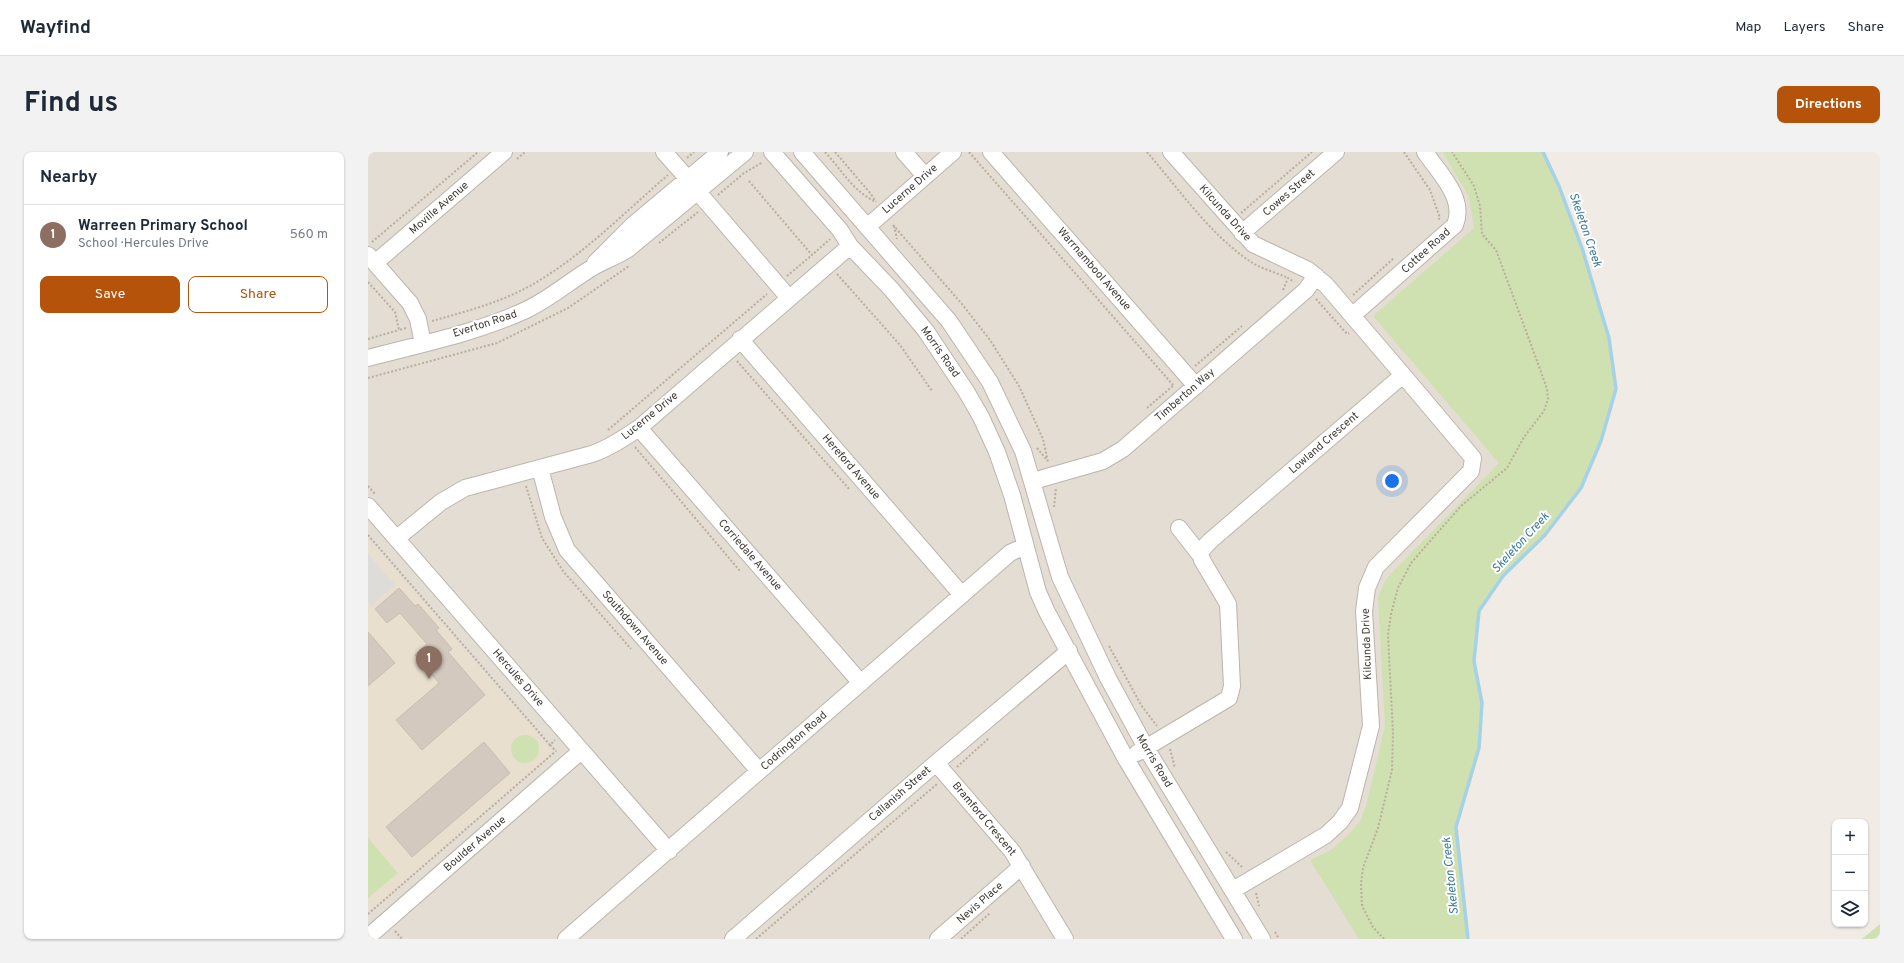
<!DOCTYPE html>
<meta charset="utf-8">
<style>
body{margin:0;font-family:Overpass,sans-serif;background:#f2f2f3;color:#1f2937}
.controls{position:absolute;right:12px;bottom:12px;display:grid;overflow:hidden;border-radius:8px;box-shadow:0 1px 3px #0004}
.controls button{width:36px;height:36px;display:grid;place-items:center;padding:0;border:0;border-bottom:1px solid #e0e1e3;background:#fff;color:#1f2937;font:20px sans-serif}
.you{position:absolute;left:1024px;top:329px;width:14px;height:14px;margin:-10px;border:3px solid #fff;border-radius:50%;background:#1a73e8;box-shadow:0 0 0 6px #1a73e833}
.badge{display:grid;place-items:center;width:26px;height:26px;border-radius:50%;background:#b45309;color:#fff;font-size:13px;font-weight:700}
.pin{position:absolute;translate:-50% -33px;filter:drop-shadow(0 1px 2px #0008)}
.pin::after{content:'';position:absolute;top:21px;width:14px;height:12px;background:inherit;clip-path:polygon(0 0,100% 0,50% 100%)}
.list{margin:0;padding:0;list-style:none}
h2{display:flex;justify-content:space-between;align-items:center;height:52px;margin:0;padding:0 16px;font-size:17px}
h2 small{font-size:13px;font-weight:400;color:#747a83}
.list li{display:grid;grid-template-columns:26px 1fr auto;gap:12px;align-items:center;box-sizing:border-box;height:60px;padding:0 16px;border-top:1px solid #e0e1e3}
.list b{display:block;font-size:15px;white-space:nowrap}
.list p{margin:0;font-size:13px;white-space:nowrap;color:#747a83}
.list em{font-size:13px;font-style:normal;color:#747a83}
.actions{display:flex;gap:8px;padding:12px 16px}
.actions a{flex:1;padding:9px 0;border:1px solid #b45309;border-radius:8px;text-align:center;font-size:14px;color:#b45309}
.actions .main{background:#b45309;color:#fff}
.icon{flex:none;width:22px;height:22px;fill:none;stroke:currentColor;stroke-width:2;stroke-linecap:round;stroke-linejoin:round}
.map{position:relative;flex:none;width:1512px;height:787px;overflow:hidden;border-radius:8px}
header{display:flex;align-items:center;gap:24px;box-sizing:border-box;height:56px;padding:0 20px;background:#fff;border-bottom:1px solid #e0e1e3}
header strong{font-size:19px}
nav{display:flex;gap:22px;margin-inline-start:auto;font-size:14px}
.intro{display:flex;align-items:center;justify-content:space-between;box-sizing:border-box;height:96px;padding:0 24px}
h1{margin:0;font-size:28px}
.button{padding:10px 18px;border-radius:8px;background:#b45309;color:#fff;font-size:14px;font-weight:700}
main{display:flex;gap:24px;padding:0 24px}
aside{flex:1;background:#fff;border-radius:8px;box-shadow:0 1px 3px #0004}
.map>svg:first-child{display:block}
</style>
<header>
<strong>Wayfind</strong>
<nav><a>Map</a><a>Layers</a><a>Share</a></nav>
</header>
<div class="intro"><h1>Find us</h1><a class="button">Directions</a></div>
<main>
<aside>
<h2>Nearby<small></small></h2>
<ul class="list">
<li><span class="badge" style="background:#8d6e63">1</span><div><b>Warreen Primary School</b><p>School · Hercules Drive</p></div><em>560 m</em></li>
</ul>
<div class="actions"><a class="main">Save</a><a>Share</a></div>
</aside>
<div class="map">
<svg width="1512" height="787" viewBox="0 0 1512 787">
<rect width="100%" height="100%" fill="#f0ebe4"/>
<path fill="#e3ddd3" d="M0 0H1175L1191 34 1214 96 1241 186 1248 237 1233 289 1213 336 1177 383 1135 424 1111 459 1106 509 1114 551 1111 596 1088 675 1100 787H0Z"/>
<path fill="#e8dfcf" d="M0 387 182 596 181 604 0 761Z"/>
<path fill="#cfe1b1" d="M1075 0H1175L1191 34 1214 96 1241 186 1248 237 1233 289 1213 336 1177 383 1135 424 1111 459 1106 509 1114 551 1111 596 1088 675 1100 787H991L942 708 963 698 981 682 992 669 998 654 1017 574 1010 445 1018 427 1131 311 1005 164 1106 76 1101 45Z
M143 597a14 14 0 1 1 28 0a14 14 0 1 1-28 0Z
M0 686 30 721 0 746Z
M1512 772V787H1494Z"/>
<path fill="#dedcd9" d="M0 402 27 433 3 454 0 450Z"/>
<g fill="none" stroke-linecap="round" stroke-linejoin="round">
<path stroke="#a6d2e7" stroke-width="3.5" d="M1100 787 1088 675 1111 596 1114 551 1106 509 1111 459 1135 424 1177 383 1213 336 1233 289 1248 237 1241 186 1214 96 1191 34 1175 0"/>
</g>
<path fill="#d3c9be" stroke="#cabdaf" d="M31 436 47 454 50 452 71 476 68 478 84 497 80 500 117 543 54 598 28 568 71 531 47 503 59 492 32 461 19 471 7 457Z
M0 480 27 511 0 534Z
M116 590 142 621 44 705 18 675Z"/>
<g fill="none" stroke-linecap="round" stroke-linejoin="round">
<g stroke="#bdb5ab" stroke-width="18">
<path id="minor" d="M296 0 320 27
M404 0 472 78 482 94 524 138 558 179 598 239 613 265 629 300 644 343 670 440 679 460 758 607 866 787
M434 0 581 169 622 230 655 299 692 425 740 526 778 596 894 787
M536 0 557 24
M623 0 828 234
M330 40 421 146
M499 75 585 0
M874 81 968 0
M0 103 42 151 50 167 55 192
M7 111 136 0
M227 111 265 73 352 0
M985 163 1087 73C1098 46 1071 21 1057 0
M372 187 594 443
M0 206C53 192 108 181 158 158 181 147 201 130 222 117 234 109 248 105 260 97L377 0
M271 276 493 531
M172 316 185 365 199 398 391 619
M665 329 735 309 755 297 938 138 948 124
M0 354 301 699
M811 376 833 404
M29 386 73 350 97 336 224 302C241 296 256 286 271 276L482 94
M769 601 861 546 864 534 860 452 834 408 832 400 842 389 1035 223 958 133 940 118 885 92 803 0
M568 611 644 699 697 787
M865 738 958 683 972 670 982 656 1003 574 996 459 999 436 1008 415 1103 319 1105 306 1035 223
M0 785 213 599
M198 787 642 401 657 394
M365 787 568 611 701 499
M570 787 654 714"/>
</g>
<path stroke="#bbad9b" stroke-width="2" stroke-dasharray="2 2" stroke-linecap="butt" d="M457 0C473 17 484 38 506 49
M467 0 503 42 508 50
M601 0 805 233
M779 0C810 36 840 80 880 108 891 116 907 120 920 126
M1036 0 1062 38 1072 66 1070 68
M319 6 326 0
M149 7 157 0
M381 29 444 103 462 87
M350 43 376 21 395 10
M873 61 944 0
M525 73 594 152 622 188 651 234 675 287 680 310
M526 74 529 87
M4 90 110 0
M291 91 330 60
M469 122 532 193 564 239
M419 124 444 103
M0 130 27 160 31 178 38 176
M915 138 920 126 926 130
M985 143 1026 106
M948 147 979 182 981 181
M64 169C89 162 115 155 139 145 199 120 251 65 300 23
M0 187 31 178
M369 209 481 337
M827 214 874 174
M0 226 129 191 200 156 261 114
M779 256 806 233
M240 278 399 142
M267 295 372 419
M669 296 679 308
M0 334 7 342
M158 334 174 386 195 419 263 497
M686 355 688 336
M0 383 182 593 187 588
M741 494 773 553 789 574
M182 593 188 599
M802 597 807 616
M589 615 621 586
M858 700 875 716
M888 741 891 754
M0 762 188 599
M27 779 34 787
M907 780 911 787
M388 787 569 632
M593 787 622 761
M1016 787 1005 775 994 754 993 731 995 716 1010 676 1024 618 1025 581 1020 483 1023 462 1030 436 1043 411 1093 354 1139 316 1156 285 1176 259 1180 247 1179 237 1172 217 1128 98 1114 82 1112 54 1106 34 1084 0"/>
<use href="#minor" stroke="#fff" stroke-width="16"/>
</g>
<g text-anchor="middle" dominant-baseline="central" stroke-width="4" stroke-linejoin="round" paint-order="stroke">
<g font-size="11" fill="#413b35" stroke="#fff">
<text transform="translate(542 37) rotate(-41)">Lucerne Drive</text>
<text transform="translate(921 41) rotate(-41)">Cowes Street</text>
<text transform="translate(71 56) rotate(-41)">Moville Avenue</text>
<text transform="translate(857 61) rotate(48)">Kilcunda Drive</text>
<text transform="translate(1058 99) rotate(-42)">Cottee Road</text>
<text transform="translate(726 117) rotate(49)">Warrnambool Avenue</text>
<text transform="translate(117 172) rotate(-18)">Everton Road</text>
<text transform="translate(572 200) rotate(55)">Morris Road</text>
<text transform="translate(817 243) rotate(-41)">Timberton Way</text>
<text transform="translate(282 264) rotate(-39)">Lucerne Drive</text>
<text transform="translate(956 291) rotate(-41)">Lowland Crescent</text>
<text transform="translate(483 315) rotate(49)">Hereford Avenue</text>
<text transform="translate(382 403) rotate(49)">Corriedale Avenue</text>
<text transform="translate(267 476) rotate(49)">Southdown Avenue</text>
<text transform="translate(999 492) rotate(-92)">Kilcunda Drive</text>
<text transform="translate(150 526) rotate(49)">Hercules Drive</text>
<text transform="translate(426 589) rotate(-41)">Codrington Road</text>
<text transform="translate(786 609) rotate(59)">Morris Road</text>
<text transform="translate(532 642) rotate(-41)">Callanish Street</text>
<text transform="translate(616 667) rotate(50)">Bramford Crescent</text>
<text transform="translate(107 692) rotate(-41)">Boulder Avenue</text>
<text transform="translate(612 751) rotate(-41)">Nevis Place</text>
</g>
<g font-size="12" font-style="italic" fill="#38799a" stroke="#fff">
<text transform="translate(1217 78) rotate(71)">Skeleton Creek</text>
<text transform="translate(1153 391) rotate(-47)">Skeleton Creek</text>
<text transform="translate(1083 724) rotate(-96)">Skeleton Creek</text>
</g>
</g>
</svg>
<div class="controls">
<button>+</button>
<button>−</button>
<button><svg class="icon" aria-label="layers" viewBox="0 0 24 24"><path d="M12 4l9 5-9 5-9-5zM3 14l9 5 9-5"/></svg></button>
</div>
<div class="you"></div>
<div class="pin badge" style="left:61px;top:527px;background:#8d6e63">1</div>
</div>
</main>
